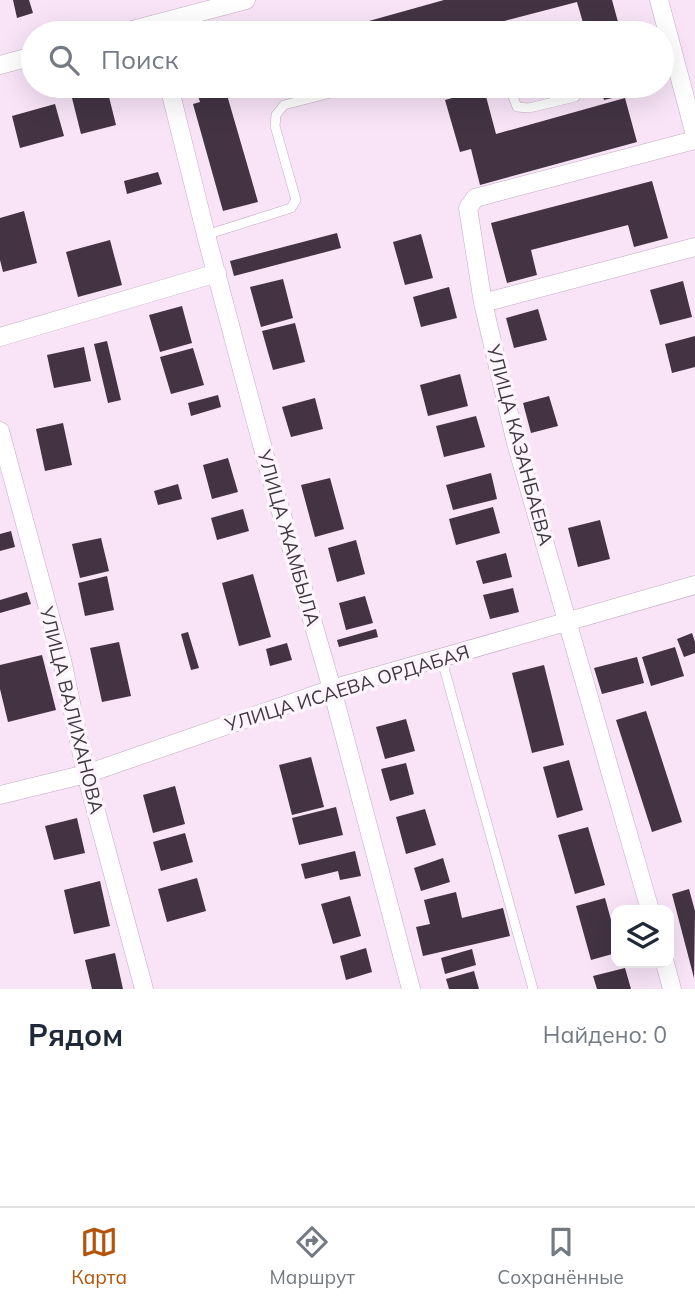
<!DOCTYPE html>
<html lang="ru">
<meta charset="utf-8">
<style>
body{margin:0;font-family:Mulish,sans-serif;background:#f6f6f7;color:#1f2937}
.controls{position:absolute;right:21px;bottom:21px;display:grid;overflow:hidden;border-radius:14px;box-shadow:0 7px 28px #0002}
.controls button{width:63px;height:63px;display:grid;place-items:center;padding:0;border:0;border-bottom:2px solid #e0e1e3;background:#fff;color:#1f2937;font:35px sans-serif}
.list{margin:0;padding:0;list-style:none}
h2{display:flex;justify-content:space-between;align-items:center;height:91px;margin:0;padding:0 28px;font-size:30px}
h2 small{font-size:23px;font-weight:400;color:#747a83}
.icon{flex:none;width:38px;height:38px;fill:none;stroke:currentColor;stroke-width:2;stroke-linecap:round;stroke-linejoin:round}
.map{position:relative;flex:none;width:695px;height:989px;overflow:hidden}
.search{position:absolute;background:#fff;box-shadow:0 7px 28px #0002;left:21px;right:21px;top:21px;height:77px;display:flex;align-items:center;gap:18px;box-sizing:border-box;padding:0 24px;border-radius:38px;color:#747a83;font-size:26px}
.sheet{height:217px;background:#fff}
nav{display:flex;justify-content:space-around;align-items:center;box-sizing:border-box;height:98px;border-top:2px solid #e0e1e3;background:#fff;font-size:19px;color:#747a83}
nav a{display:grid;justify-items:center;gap:4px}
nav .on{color:#b45309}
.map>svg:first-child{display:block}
</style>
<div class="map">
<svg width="695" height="989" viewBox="0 0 695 989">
<rect width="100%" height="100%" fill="#f8e3f7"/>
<path fill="#433343" d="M13 0H29L33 13 17 18Z
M444 0H612L621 33H586L577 2 458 33H326Z
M195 86H258L227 95 258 202 223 211 193 104 200 102Z
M600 86H635L637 92 604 100Z
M107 89 116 125 81 134 72 98Z
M484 89 496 134 625 98 637 142 480 185 471 149 460 152 445 100Z
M55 104 64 136 20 148 12 116Z
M158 172 162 184 127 194 124 181Z
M652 181 668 238 634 247 628 225 531 250 537 275 507 283 491 223Z
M24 211 37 263 3 272 0 260V218Z
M337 233 341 248 234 276 230 261Z
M421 234 433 278 405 285 393 242Z
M110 240 122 285 78 297 66 252Z
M283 279 293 318 261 327 250 287Z
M683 281 692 317 660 325 650 290Z
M449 287 457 318 421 327 413 297Z
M182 306 192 343 160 352 149 315Z
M538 309 547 340 514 348 506 318Z
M295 323 305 362 273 370 262 331Z
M695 336V367L672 373 665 344Z
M107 341 121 400 108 403 94 344Z
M84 347 91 381 54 388 47 355Z
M193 348 204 385 171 394 160 357Z
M460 374 468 406 428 416 420 385Z
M218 395 221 407 191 416 188 403Z
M549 396 558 426 531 433 523 403Z
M315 398 323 429 291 437 282 407Z
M476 416 485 447 444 457 436 426Z
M63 423 72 465 45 471 36 429Z
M228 458 238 492 212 499 203 465Z
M491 473 497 499 453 510 446 485Z
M330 478 344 529 315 537 301 485Z
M178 484 182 499 158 505 154 491Z
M493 507 500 533 456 545 449 519Z
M243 509 249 531 217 540 211 518Z
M600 520 610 559 578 567 568 528Z
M11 531 15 547 0 551V534Z
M101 538 109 571 80 578 72 544Z
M356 540 365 574 337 582 328 548Z
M506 553 512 577 483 584 476 561Z
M253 574 271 637 239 646 222 583Z
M107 576 114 610 85 616 78 583Z
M513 588 519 612 490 619 483 595Z
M27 592 31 604 0 613V600Z
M365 596 373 623 346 630 339 603Z
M376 629 378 637 339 647 337 640Z
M188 632 199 668 191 670 181 634Z
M692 633 695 642V653L684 657 677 639Z
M119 642 131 696 102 702 90 648Z
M287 643 292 660 270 666 266 649Z
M675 647 684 676 651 686 642 657Z
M42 655 56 710 8 722 0 689V665Z
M637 657 644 683 602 694 594 668Z
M544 665 564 745 532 753 512 673Z
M646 711 682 822 652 832 616 720Z
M406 719 415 751 385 759 376 727Z
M311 757 324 807 292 815 279 765Z
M569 760 583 810 557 818 543 767Z
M406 763 414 794 390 801 381 769Z
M175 786 185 824 153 833 143 795Z
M336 807 343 835 299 845 292 818Z
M425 809 436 845 406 854 396 817Z
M77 818 85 853 54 860 45 826Z
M588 827 605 885 575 894 558 835Z
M185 833 193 862 161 871 153 842Z
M355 851 361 876 340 880 338 871 305 879 301 864Z
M443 858 450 882 421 891 414 868Z
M197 878 206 911 167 922 158 889Z
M100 881 110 926 74 934 64 890Z
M689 889 695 911 694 978 672 894Z
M456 892 462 918 503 908 510 936 423 956 416 927 430 924 424 900Z
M350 896 361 936 333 944 321 904Z
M605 898 616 938V953L591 960 576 906Z
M366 948 372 972 346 980 340 956Z
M472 949 476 965 445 974 441 958Z
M115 953 123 989H92L85 960Z
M625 968 631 989H597L593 976Z
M474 971 479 989H449L446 979Z"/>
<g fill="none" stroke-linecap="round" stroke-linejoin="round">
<g stroke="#c0acbf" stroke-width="10">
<path id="lane" d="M509 86 517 107 529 108 575 97 580 89 579 86
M206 235 291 208 296 200 275 126 276 115 284 105 358 86
M441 657 533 989"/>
</g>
<g stroke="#c0acbf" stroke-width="19">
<path id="street" d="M659 0 695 135
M121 33 246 0
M0 65 33 56
M169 86 206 235 266 460 332 689 411 989
M483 303 695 247
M0 337 217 273
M0 431 62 660 86 774 144 989
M0 795 86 774 332 689 695 585
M650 910 516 443 483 303 468 208 475 198 695 140
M665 963 672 989"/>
</g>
<use href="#lane" stroke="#fff" stroke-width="9"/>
<use href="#street" stroke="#fff" stroke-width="18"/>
</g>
<g text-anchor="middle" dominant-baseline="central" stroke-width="7" stroke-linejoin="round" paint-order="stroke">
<g font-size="19" fill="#403840" stroke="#fdf5fd">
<text transform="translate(520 445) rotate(75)">УЛИЦА КАЗАНБАЕВА</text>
<text transform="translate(289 538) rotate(74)">УЛИЦА ЖАМБЫЛА</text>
<text transform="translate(347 688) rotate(-17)">УЛИЦА ИСАЕВА ОРДАБАЯ</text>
<text transform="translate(72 710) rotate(76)">УЛИЦА ВАЛИХАНОВА</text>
</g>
</g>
</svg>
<div class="controls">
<button><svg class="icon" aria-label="layers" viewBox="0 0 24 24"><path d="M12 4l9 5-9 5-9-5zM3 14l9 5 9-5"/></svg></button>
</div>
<div class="search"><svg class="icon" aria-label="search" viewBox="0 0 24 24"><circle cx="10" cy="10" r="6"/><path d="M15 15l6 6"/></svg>Поиск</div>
</div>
<section class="sheet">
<h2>Рядом<small>Найдено: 0</small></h2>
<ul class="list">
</ul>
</section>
<nav>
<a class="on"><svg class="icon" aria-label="map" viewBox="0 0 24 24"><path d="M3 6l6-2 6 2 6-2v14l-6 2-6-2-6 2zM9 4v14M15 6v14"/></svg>Карта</a>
<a><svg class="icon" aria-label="directions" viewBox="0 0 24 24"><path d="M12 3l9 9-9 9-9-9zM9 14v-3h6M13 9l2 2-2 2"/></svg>Маршрут</a>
<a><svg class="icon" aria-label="saved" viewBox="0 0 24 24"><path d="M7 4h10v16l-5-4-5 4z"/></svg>Сохранённые</a>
</nav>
